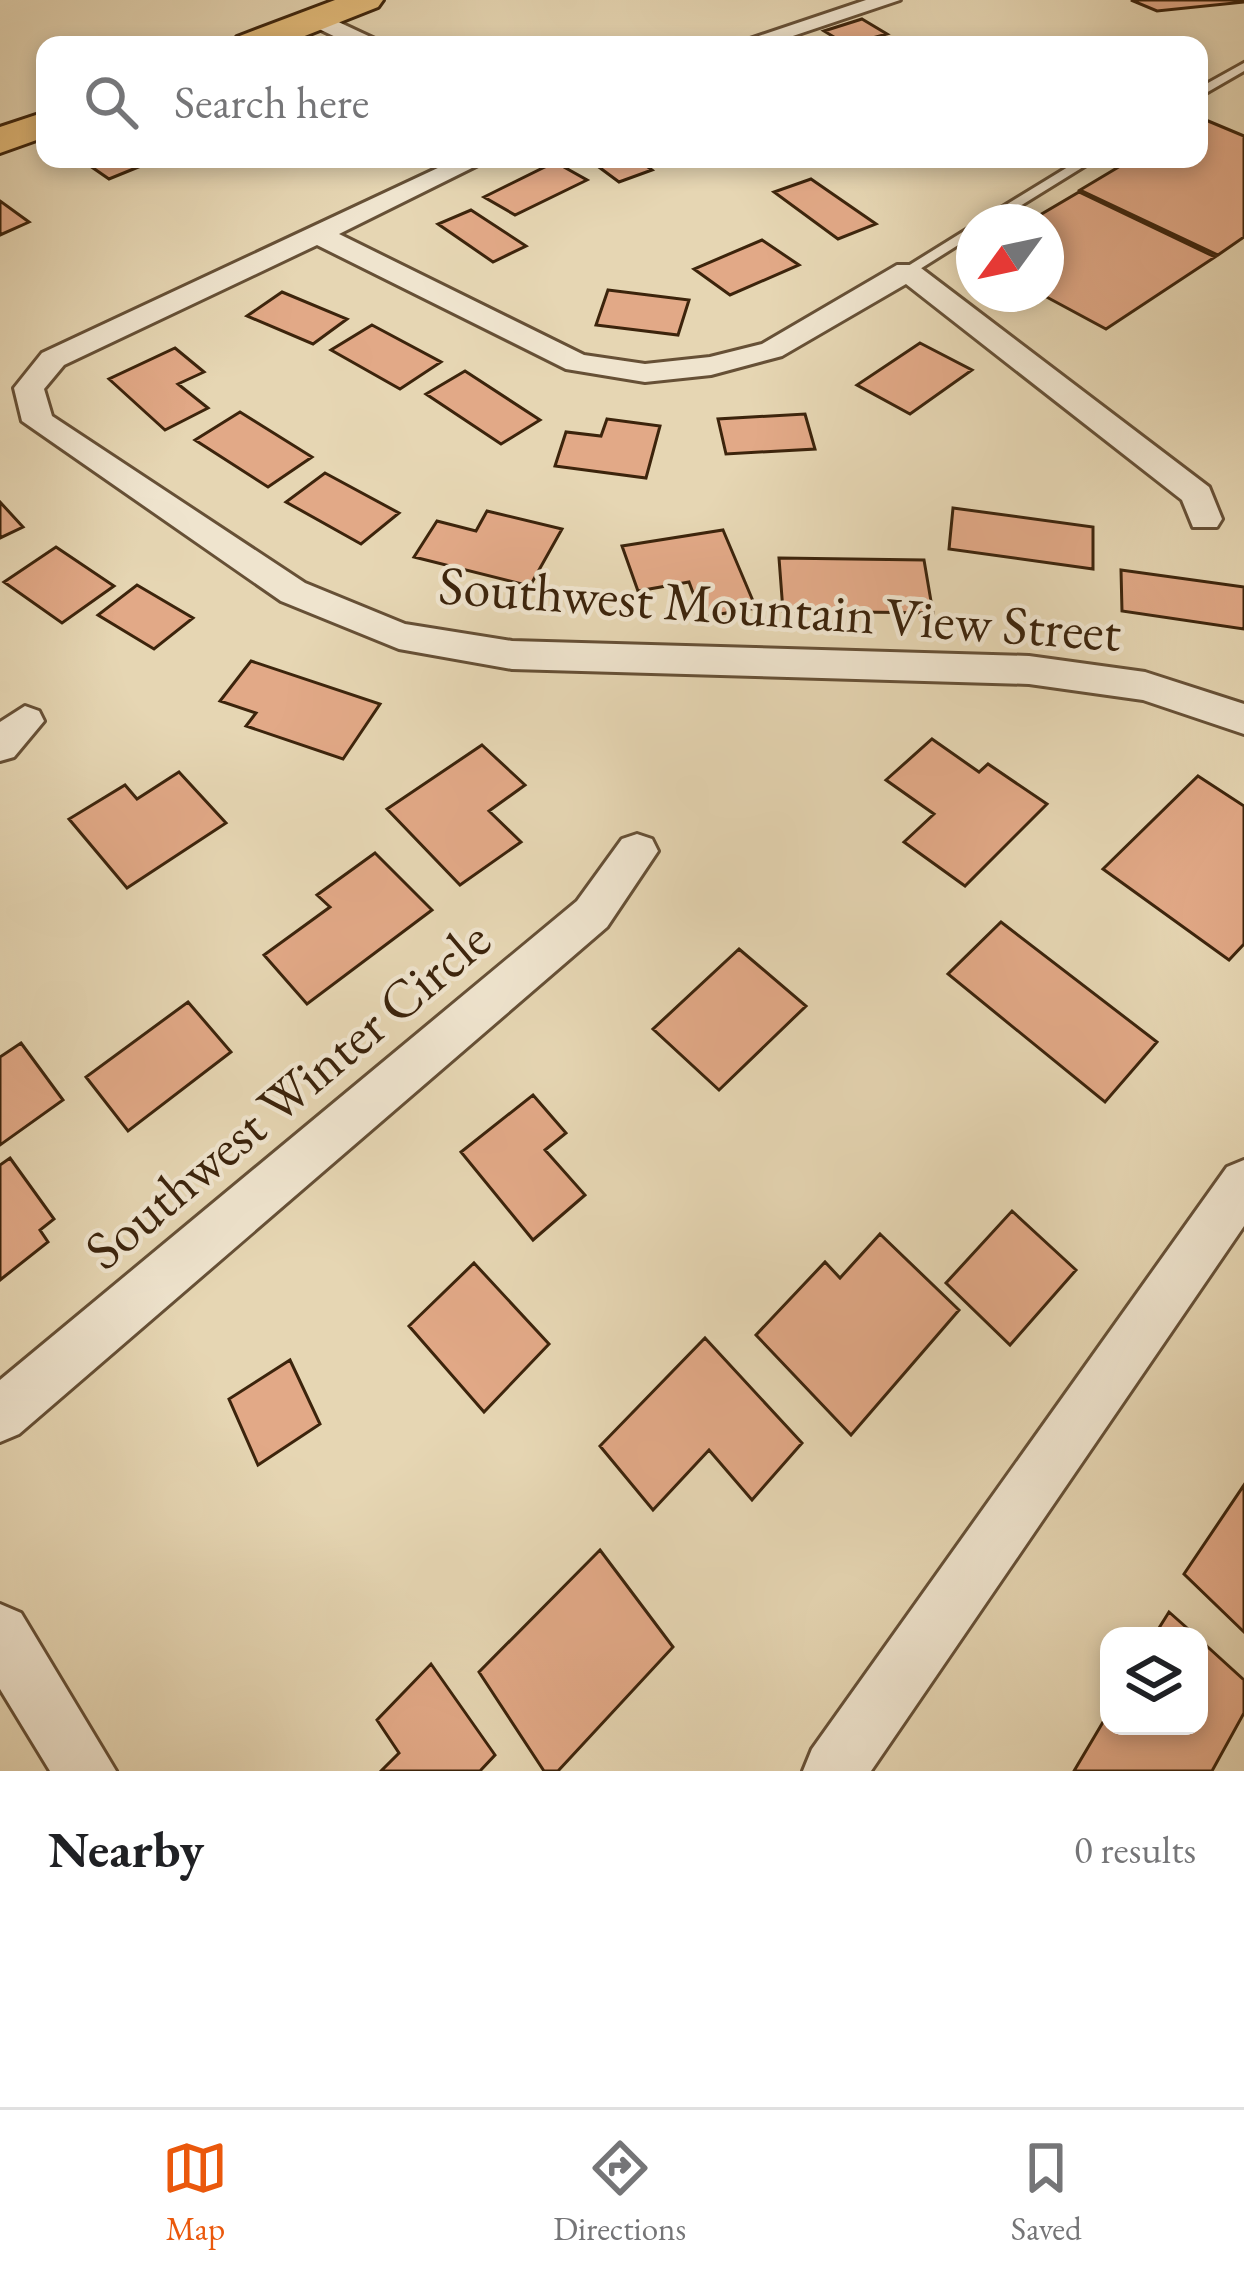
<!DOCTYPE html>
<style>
body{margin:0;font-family:"EB Garamond",serif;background:#f2f2f2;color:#202124}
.controls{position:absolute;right:36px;bottom:36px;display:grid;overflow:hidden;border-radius:24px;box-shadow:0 6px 18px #0003}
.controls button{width:108px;height:108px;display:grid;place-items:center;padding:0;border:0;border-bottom:3px solid #e0e0e0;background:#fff;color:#202124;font:60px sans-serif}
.compass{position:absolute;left:956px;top:204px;width:108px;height:108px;border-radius:50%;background:#fff;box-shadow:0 6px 18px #0003;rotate:237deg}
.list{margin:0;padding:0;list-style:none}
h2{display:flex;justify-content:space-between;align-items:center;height:156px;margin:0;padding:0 48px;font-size:51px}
h2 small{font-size:39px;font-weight:400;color:#757577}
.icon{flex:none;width:66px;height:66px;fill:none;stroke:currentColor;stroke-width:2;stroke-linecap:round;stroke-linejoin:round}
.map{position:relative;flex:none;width:1244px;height:1771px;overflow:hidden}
.search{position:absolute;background:#fff;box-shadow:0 6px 18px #0003;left:36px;right:36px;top:36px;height:132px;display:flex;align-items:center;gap:30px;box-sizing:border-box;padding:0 42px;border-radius:24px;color:#757577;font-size:45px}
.sheet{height:336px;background:#fff}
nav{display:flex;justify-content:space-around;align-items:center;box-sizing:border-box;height:168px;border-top:3px solid #e0e0e0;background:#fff;font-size:33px;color:#757577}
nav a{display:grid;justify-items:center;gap:6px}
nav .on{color:#ea580c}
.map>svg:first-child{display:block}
</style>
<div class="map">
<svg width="1244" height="1771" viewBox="0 0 1244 1771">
<rect width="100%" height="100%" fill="#e6d6b3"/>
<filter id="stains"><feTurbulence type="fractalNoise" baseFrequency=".00167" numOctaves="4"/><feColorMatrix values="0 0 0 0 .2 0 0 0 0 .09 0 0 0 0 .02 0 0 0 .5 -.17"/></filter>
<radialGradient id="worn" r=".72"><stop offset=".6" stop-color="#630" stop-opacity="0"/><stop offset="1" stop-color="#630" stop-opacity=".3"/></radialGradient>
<path fill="#e2a987" stroke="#3c240c" stroke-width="3" d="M1131 0H1244V2L1157 11Z
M862 19 887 34 847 45 824 31Z
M1201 118 1244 136V237L1218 255 1080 190 1132 159H1199Z
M88 159H158L109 179 83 161Z
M588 159H637L652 170 619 182Z
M555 162 587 180 515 215 484 197Z
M811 179 876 224 838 239 774 192Z
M1079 192 1215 257 1106 329 1041 294H1046V222H1028Z
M0 201 29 222 0 235Z
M471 210 526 246 493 262 438 224Z
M762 240 799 265 730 295 694 269Z
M608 290 689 300 678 335 596 325Z
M282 292 347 319 313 344 247 316Z
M372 325 441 362 400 389 331 350Z
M920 343 972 370 910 414 857 385Z
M175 348 204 372 178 384 208 408 165 430 109 379Z
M465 371 540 420 501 444 426 394Z
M240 412 312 457 268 487 195 440Z
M805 414 815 449 726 454 718 419Z
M607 419 660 426 646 478 555 466 566 432 601 436Z
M325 473 399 513 361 544 286 502Z
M0 502 23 527 0 538Z
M953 508 1093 527V569L949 549Z
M487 511 562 529 530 586 414 557 437 521 476 531Z
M723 530 756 608 702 617 689 582 638 591 622 546Z
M56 547 114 586 62 623 4 582Z
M779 558 924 560 933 613 783 611Z
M1121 570 1244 587V629L1122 611Z
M137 585 193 618 154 649 98 615Z
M251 661 380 704 343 759 246 726 256 713 220 701Z
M932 739 979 772 988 764 1047 804 965 886 904 842 934 814 886 780Z
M482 745 525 785 489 811 521 842 460 885 387 809Z
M179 772 226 823 127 888 69 819 125 785 137 799Z
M1198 776 1244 806V944L1229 960 1103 869Z
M375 853 432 910 307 1004 264 955 330 907 317 895Z
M1001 922 1157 1042 1105 1102 948 974Z
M739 949 806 1006 719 1090 653 1029Z
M188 1002 231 1052 128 1131 86 1077Z
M21 1043 63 1100 0 1145V1057Z
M533 1095 566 1133 545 1150 585 1195 533 1240 461 1152Z
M10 1158 54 1219 40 1230 48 1242 0 1280V1165Z
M1012 1211 1076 1270 1010 1345 946 1283Z
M880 1234 959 1310 851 1435 756 1335 825 1262 840 1278Z
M474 1263 549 1344 484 1412 409 1326Z
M705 1338 802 1443 752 1500 709 1450 653 1510 600 1446Z
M290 1360 320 1424 258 1465 229 1399Z
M1244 1485V1632L1184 1574Z
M600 1550 673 1647 558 1771H544L479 1672Z
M1169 1612 1196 1636H1154Z
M1199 1639 1244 1680V1713L1212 1771H1074L1109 1712V1726H1199Z
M431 1664 495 1755 480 1771H381L399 1753 377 1720Z"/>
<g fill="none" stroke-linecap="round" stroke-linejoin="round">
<g stroke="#665036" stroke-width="6">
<path id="service" d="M1244 63V71L1199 97V88Z
M1081 159H1096L994 222H978Z
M974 225V235L912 274 900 271Z"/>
</g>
<g stroke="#665036" stroke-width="6">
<path id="minor" d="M866 0H900L766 45H732Z
M317 12 377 40 380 45H352L309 24V14Z
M457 159H490L339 234 584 355 645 364 710 357 762 344 897 265H917L1209 487 1222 519 1217 527H1193L1182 500 906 284 782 356 711 375 645 382 566 369 317 245 64 365 44 389 52 416 305 583 405 624 512 641 1029 656 1145 672 1244 704V734L1143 700 1029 684 512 669 399 649 281 601 22 421 14 388 42 353Z
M25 706 39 711 44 721 14 757 0 761V722Z
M637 834 652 839 658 851 607 927 19 1434 0 1442V1380L577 901 622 839Z
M1244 1160V1226L871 1771H803L812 1749 1227 1167Z
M0 1604 21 1613 116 1771H50L0 1689Z"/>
</g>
<g stroke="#3c240c" stroke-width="6">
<path id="primary" d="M335 0H383L378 7 282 45H232L237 37Z
M45 112V137L0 153V127Z"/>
</g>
<use href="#service" fill="#efe4ce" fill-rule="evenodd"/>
<use href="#minor" fill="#efe4ce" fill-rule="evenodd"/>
<use href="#primary" fill="#e3bb7a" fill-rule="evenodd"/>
</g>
<g text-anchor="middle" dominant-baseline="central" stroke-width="9" stroke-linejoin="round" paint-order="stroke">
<g font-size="54" fill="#3c240c" stroke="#efe4ce">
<text transform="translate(780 608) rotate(4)">Southwest Mountain View Street</text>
<text transform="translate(287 1094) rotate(-40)">Southwest Winter Circle</text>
</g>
</g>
<rect width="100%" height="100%" filter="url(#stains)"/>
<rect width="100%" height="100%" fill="url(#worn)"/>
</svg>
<div class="controls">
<button><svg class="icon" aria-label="layers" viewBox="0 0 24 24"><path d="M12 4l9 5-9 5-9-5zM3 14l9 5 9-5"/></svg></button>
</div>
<svg class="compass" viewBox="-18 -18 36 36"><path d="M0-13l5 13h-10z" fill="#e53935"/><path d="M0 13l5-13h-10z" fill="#757577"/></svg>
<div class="search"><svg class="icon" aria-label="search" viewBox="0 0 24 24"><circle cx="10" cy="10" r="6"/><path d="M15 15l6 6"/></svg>Search here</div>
</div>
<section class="sheet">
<h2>Nearby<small>0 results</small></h2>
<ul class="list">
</ul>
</section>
<nav>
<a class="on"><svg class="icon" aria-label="map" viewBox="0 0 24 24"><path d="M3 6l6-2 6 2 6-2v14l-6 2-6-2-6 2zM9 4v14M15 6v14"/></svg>Map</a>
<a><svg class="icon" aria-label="directions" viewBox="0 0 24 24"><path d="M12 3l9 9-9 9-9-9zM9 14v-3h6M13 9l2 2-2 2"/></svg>Directions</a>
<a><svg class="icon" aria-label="saved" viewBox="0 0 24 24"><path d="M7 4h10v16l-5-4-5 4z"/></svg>Saved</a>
</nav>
